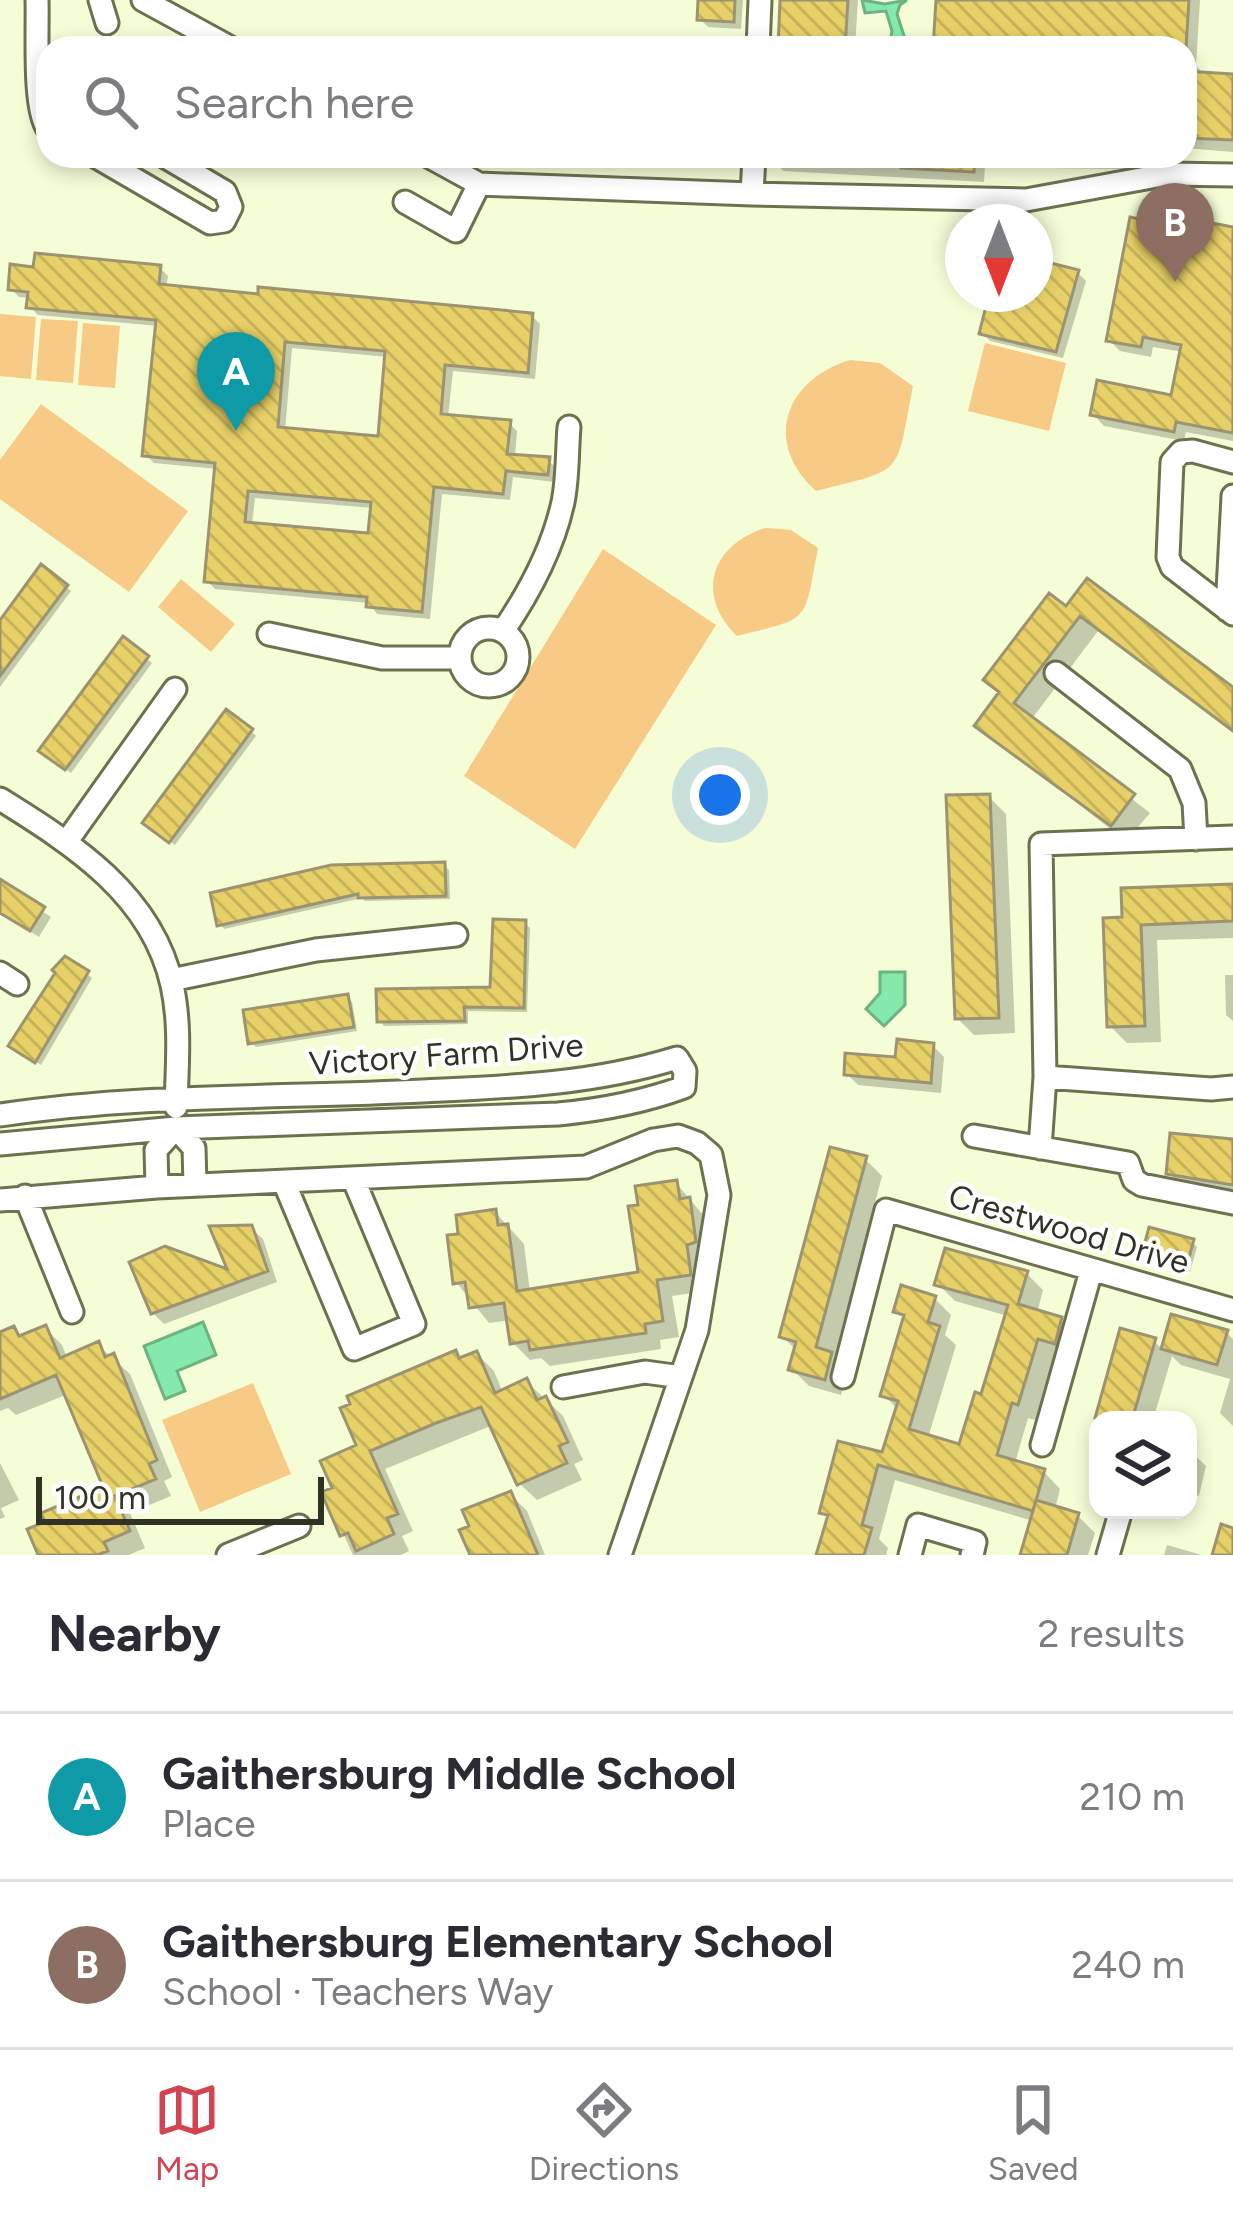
<!DOCTYPE html>
<meta charset="utf-8">
<style>
body{margin:0;font-family:Figtree,sans-serif;background:#f2f2f3;color:#2b2b33}
.controls{position:absolute;right:36px;bottom:36px;display:grid;overflow:hidden;border-radius:24px;box-shadow:0 6px 18px #0003}
.controls button{width:108px;height:108px;display:grid;place-items:center;padding:0;border:0;border-bottom:3px solid #e1e1e2;background:#fff;color:#2b2b33;font:60px sans-serif}
.compass{position:absolute;left:945px;top:204px;width:108px;height:108px;border-radius:50%;background:#fff;box-shadow:0 6px 18px #0003;rotate:180deg}
.scale{position:absolute;left:36px;bottom:30px;width:288px;box-sizing:border-box;padding-left:12px;border:6px solid #303324;border-top:0;font-size:33px;line-height:42px;white-space:nowrap;color:#303324;-webkit-text-stroke:9px #fff;paint-order:stroke}
.you{position:absolute;left:720px;top:795px;width:42px;height:42px;margin:-30px;border:9px solid #fff;border-radius:50%;background:#1a73e8;box-shadow:0 0 0 18px #1a73e833}
.badge{display:grid;place-items:center;width:78px;height:78px;border-radius:50%;background:#d34351;color:#fff;font-size:39px;font-weight:700}
.pin{position:absolute;translate:-50% -99px;filter:drop-shadow(0 3px 6px #0008)}
.pin::after{content:'';position:absolute;top:63px;width:42px;height:36px;background:inherit;clip-path:polygon(0 0,100% 0,50% 100%)}
.list{margin:0;padding:0;list-style:none}
h2{display:flex;justify-content:space-between;align-items:center;height:156px;margin:0;padding:0 48px;font-size:51px}
h2 small{font-size:39px;font-weight:400;color:#7c7c81}
.list li{display:grid;grid-template-columns:78px 1fr auto;gap:36px;align-items:center;box-sizing:border-box;height:168px;padding:0 48px;border-top:3px solid #e1e1e2}
.list b{display:block;font-size:45px;white-space:nowrap}
.list p{margin:0;font-size:39px;white-space:nowrap;color:#7c7c81}
.list em{font-size:39px;font-style:normal;color:#7c7c81}
.icon{flex:none;width:66px;height:66px;fill:none;stroke:currentColor;stroke-width:2;stroke-linecap:round;stroke-linejoin:round}
.map{position:relative;flex:none;width:1233px;height:1555px;overflow:hidden}
.search{position:absolute;background:#fff;box-shadow:0 6px 18px #0003;left:36px;right:36px;top:36px;height:132px;display:flex;align-items:center;gap:30px;box-sizing:border-box;padding:0 42px;border-radius:36px;color:#7c7c81;font-size:45px}
.sheet{height:492px;background:#fff}
nav{display:flex;justify-content:space-around;align-items:center;box-sizing:border-box;height:168px;border-top:3px solid #e1e1e2;background:#fff;font-size:33px;color:#7c7c81}
nav a{display:grid;justify-items:center;gap:6px}
nav .on{color:#d34351}
.map>svg:first-child{display:block}
</style>
<div class="map">
<svg width="1233" height="1555" viewBox="0 0 1233 1555">
<defs>
<pattern id="building-back-hatch" width="6" height="6" patternUnits="userSpaceOnUse" patternTransform="scale(3)"><rect width="6" height="6" fill="#e7d067"/><path d="M-1 5l2 2M0 0l6 6M5-1l2 2" fill="none" stroke="#c6b359"/></pattern>
</defs>
<rect width="100%" height="100%" fill="#f5fdd7"/>
<path fill="#f7ca85" d="M0 314 36 317 31 379 0 376Z
M41 319 78 321 73 383 36 380Z
M83 323 120 326 115 388 78 385Z
M985 343 1066 363 1049 431 968 411Z
M850 360 880 363 913 386C895 477 907 468 816 491 762 442 785 380 850 360Z
M41 404 188 511 129 592 0 499V460Z
M766 528 791 530 818 548C803 624 813 617 737 636 694 595 712 544 766 528Z
M603 549 716 625 575 849 464 776Z
M181 579 235 624 211 652 158 607Z
M253 1383 291 1474 200 1512 162 1420Z"/>
<path fill="#86e9ac" stroke="#6cb283" stroke-width="3" d="M862 0 885 4 907 0 900 5 897 14 908 48H889L892 31 886 11 865 13Z
M880 972H905V1005L884 1026 866 1009 880 993Z
M203 1322 216 1355 177 1371 185 1391 165 1399 144 1346Z"/>
<path fill="#0003" fill-rule="evenodd" d="M701 0H743L741 29 708 27 700 19Z
M783 0H858L855 48H781Z
M939 0H1200L1196 66 1203 73 1233 77V152L1185 148V48H936Z
M770 156H1169V168L1148 167 1147 174 1129 173 1125 169 1048 168 1044 164 1005 162V166L985 165 984 182 783 171Z
M1176 229 1233 230V441L1186 432 1184 441 1104 426 1093 414 1173 399 1183 352 1153 347 1151 357 1120 351 1109 340Z
M1035 262 1078 273 1086 281 1063 358 990 341 982 333 990 294H1035Z
M160 268 168 276 166 288 532 316 540 324 535 379 453 371 448 417 509 423 517 431 515 457 548 460 556 468 555 482 513 477 510 500 442 494 430 619 377 614 369 603 215 589 207 581 218 469 154 463 146 455 158 326 38 315 30 307V298L19 297 11 289ZM292 348 388 357 380 439 285 431ZM255 498 373 508 370 536 252 525Z
M1087 582 1233 691V732L1098 631 1031 720 1150 813 1126 841 978 726Z
M66 587 71 591 0 687V625Z
M123 640 152 663 71 773 47 755Z
M251 731 256 736 175 845 151 827Z
M989 797 1006 814 1015 1033 974 1035 957 1018Z
M444 865 449 870 450 899 365 901 362 898 224 929 220 924Z
M0 883 51 917 39 937 0 913Z
M1233 887V938L1157 940 1161 1042 1127 1043 1110 1026 1125 920Z
M525 923 530 928 527 1012 468 1011V1024L384 1026 380 1021 493 990Z
M87 974 92 978 41 1065 17 1050Z
M1225 975H1233V1021L1226 1015Z
M347 997 352 1002 357 1031 256 1047 251 1042Z
M933 1046 944 1057 941 1093 858 1085 847 1074Z
M1233 1142V1199L1186 1190 1169 1173Z
M865 1159 882 1176 834 1358 848 1371 841 1395 809 1386 792 1369 797 1351 782 1336Z
M676 1183 705 1217 706 1291 672 1296 679 1337 660 1340 661 1349 550 1366 541 1358 530 1360 513 1343 510 1320 489 1323 456 1282 462 1236 495 1212 524 1244 530 1292 642 1275Z
M251 1228 263 1239 277 1282 164 1324 153 1313 232 1275Z
M1192 1242 1197 1247 1190 1272 1144 1256Z
M1026 1273 1043 1290 1037 1313 1061 1320 1078 1337 1071 1359 1054 1354 1035 1420 1028 1418 1015 1463 1044 1472 1060 1489 1055 1509 1078 1516 1095 1533 1088 1555H1023L1033 1521 895 1480 879 1539 888 1548 886 1555H819L830 1519 822 1512 884 1456 898 1410 884 1395 906 1320 897 1311 934 1298 951 1315 945 1335 956 1345 928 1438 961 1448 984 1398 1008 1316 955 1301 938 1284Z
M1173 1317 1226 1332 1233 1339V1426L1220 1413 1230 1379 1181 1365 1172 1356 1153 1420H1101L1098 1417 1154 1341 1163 1350Z
M45 1328 62 1345 67 1358 98 1345 130 1374 172 1477 164 1481 171 1496 130 1513 145 1548 129 1555H42L107 1488 68 1394 16 1415 8 1408 0 1411V1335L14 1329 22 1338Z
M455 1353 462 1361 477 1354 494 1371 503 1393 527 1382 563 1416 583 1460 574 1464 582 1480 537 1500 520 1484 493 1425 385 1469 413 1531 402 1536 409 1551 401 1555H353L325 1494 336 1489 360 1447Z
M1188 1449 1206 1466 1199 1496 1188 1494Z
M0 1463 19 1500 1 1508 5 1517 0 1519Z
M510 1494 527 1511 545 1555H473Z
M1167 1545 1202 1555H1164Z"/>
<path fill="url(#building-back-hatch)" stroke="#9c9471" stroke-width="3" fill-rule="evenodd" d="M698 0H735L734 22 697 20Z
M780 0H848L845 48H778Z
M936 0H1189L1186 48H933Z
M1185 71 1233 74V140L1185 138Z
M902 156H975L974 172 901 168Z
M1176 216 1233 227V433L1176 422 1174 432 1090 415 1097 380 1171 395 1181 345 1143 337 1141 347 1106 341 1130 217 1174 226Z
M35 253 161 265 159 284 258 294V287L533 313 528 373 445 365 441 414 511 420 507 454 550 457 548 475 506 471 503 494 434 487 422 612 366 607 367 597 204 582 215 463 142 456 156 320 26 308 28 292 8 290 10 264 33 267ZM285 342 385 351 378 436 278 427ZM248 491 371 502 368 533 245 522Z
M1035 259 1079 270 1056 352 979 334 989 294H1035Z
M41 564 68 585 0 676V620Z
M1087 578 1233 687V731L1080 616 1014 703 1135 794 1111 826 974 726 999 692 983 680 1049 593 1066 606Z
M123 636 149 656 65 770 38 751Z
M226 709 253 729 169 843 142 823Z
M990 794 999 1018 955 1019 946 795Z
M445 862 446 896 358 898V894L217 926 210 893 331 865Z
M0 879 45 907 30 931 0 913Z
M1233 884V921L1141 925 1145 1026 1107 1027 1103 918 1122 917 1121 888Z
M493 919 526 920 524 1008 464 1007 465 1021 377 1022 376 989 490 987Z
M65 956 89 971 35 1063 8 1046 55 973 52 970Z
M348 994 354 1027 248 1044 243 1010Z
M897 1039 934 1043 931 1083 844 1075 845 1053 895 1057Z
M1170 1133 1233 1139V1185L1166 1174Z
M830 1147 867 1156 816 1347 832 1352 825 1380 788 1370 796 1342 779 1337Z
M677 1180 680 1199 690 1197 696 1242 687 1245 691 1275 657 1280 663 1321 645 1324 646 1333 530 1350 528 1341 510 1344 504 1303 469 1308 465 1282 453 1284 447 1235 458 1234 456 1215 496 1209 498 1225 508 1224 517 1291 638 1272 628 1206 638 1205 635 1186Z
M252 1225 268 1271 151 1314 129 1262 165 1246 227 1269 209 1226Z
M1149 1227 1194 1239 1186 1269 1141 1257Z
M945 1248 1028 1271 1018 1304 1062 1317 1055 1344 1038 1339 1018 1405 1012 1403 997 1455 1045 1469 1033 1511 878 1465 862 1525 872 1528 864 1555H816L828 1515 819 1513 838 1441 882 1452 898 1401 880 1396 904 1315 893 1312 901 1285 936 1296 928 1322 940 1326 909 1429 959 1444 975 1392 981 1394 1008 1305 934 1285Z
M1171 1314 1228 1330 1217 1365 1161 1349Z
M46 1325 60 1358 99 1341 105 1357 114 1353 157 1460 149 1464 156 1479 115 1496 130 1531 104 1542 108 1551 97 1555H38L27 1529 45 1522 41 1513 103 1487 56 1375 0 1399V1332L14 1326 19 1336Z
M1120 1328 1156 1338 1132 1420H1102L1095 1418Z
M456 1350 459 1358 477 1351 495 1393 527 1378 537 1400 546 1396 568 1442 559 1446 567 1463 517 1485 481 1407 436 1423 370 1451 398 1514 387 1518 394 1534 356 1551 348 1533 340 1536 321 1492 332 1488 320 1461 356 1445 340 1408 350 1404 347 1396Z
M511 1491 538 1555H470L459 1530 469 1526 462 1510Z
M1036 1500 1079 1513 1067 1555H1020Z
M1221 1524 1233 1528V1555H1212Z"/>
<g fill="none" stroke-linecap="round" stroke-linejoin="round">
<g stroke="#6c7250" stroke-width="27">
<path id="minor" d="M37 0C38 31 33 108 48 129
M100 0 107 23
M143 0 231 48
M758 48 760 0
M95 156 210 223 224 221 231 207 225 192 164 156
M428 156 479 184 752 194 1026 200 1168 174 1233 175
M752 194 754 156
M405 202 456 231 479 184
M1233 462 1193 451 1181 452 1172 462 1168 557 1172 567 1233 614
M1227 610 1233 496
M460 657a29 29 0 1 1 58 0a29 29 0 1 1-58 0Z
M503 631C529 593 553 548 563 502 568 478 567 451 569 427
M269 634 382 658H459
M1056 673 1180 769 1194 803 1196 839
M0 799C74 845 152 895 172 985 181 1025 177 1066 176 1107
M1233 837 1041 844 1045 1077 1211 1089 1233 1087
M67 841 175 689
M0 973 17 984
M171 980 316 950 456 935
M0 1115C140 1094 282 1098 423 1091 510 1087 593 1084 677 1058L685 1071 684 1087C643 1102 601 1110 558 1114L176 1128 0 1144
M176 1128 194 1148 195 1185
M974 1136 1128 1163 1134 1180 1142 1185 1233 1203
M1040 1148 1045 1077
M284 1182 354 1349 414 1324 353 1178
M157 1187 156 1150 176 1128
M25 1196 72 1312
M0 1200 157 1187 586 1167 653 1140 678 1136 697 1143 711 1155 719 1195 697 1330 620 1555
M843 1377 886 1210 1233 1310
M563 1387 645 1372 681 1377
M1042 1445 1091 1271
M228 1555 299 1526
M910 1555 918 1525 975 1542 972 1555
M1108 1555 1121 1510"/>
</g>
<use href="#minor" stroke="#fff" stroke-width="21"/>
</g>
<g text-anchor="middle" dominant-baseline="central" stroke-width="9" stroke-linejoin="round" paint-order="stroke">
<g font-size="33" fill="#303324" stroke="#fff">
<text transform="translate(446 1054) rotate(-4)">Victory Farm Drive</text>
<text transform="translate(1069 1229) rotate(16)">Crestwood Drive</text>
</g>
</g>
</svg>
<div class="controls">
<button><svg class="icon" aria-label="layers" viewBox="0 0 24 24"><path d="M12 4l9 5-9 5-9-5zM3 14l9 5 9-5"/></svg></button>
</div>
<svg class="compass" viewBox="-18 -18 36 36"><path d="M0-13l5 13h-10z" fill="#e53935"/><path d="M0 13l5-13h-10z" fill="#7c7c81"/></svg>
<div class="scale">100 m</div>
<div class="you"></div>
<div class="pin badge" style="left:236px;top:431px;background:#0f9aa8">A</div>
<div class="pin badge" style="left:1175px;top:282px;background:#8d6e63">B</div>
<div class="search"><svg class="icon" aria-label="search" viewBox="0 0 24 24"><circle cx="10" cy="10" r="6"/><path d="M15 15l6 6"/></svg>Search here</div>
</div>
<section class="sheet">
<h2>Nearby<small>2 results</small></h2>
<ul class="list">
<li><span class="badge" style="background:#0f9aa8">A</span><div><b>Gaithersburg Middle School</b><p>Place</p></div><em>210 m</em></li>
<li><span class="badge" style="background:#8d6e63">B</span><div><b>Gaithersburg Elementary School</b><p>School · Teachers Way</p></div><em>240 m</em></li>
</ul>
</section>
<nav>
<a class="on"><svg class="icon" aria-label="map" viewBox="0 0 24 24"><path d="M3 6l6-2 6 2 6-2v14l-6 2-6-2-6 2zM9 4v14M15 6v14"/></svg>Map</a>
<a><svg class="icon" aria-label="directions" viewBox="0 0 24 24"><path d="M12 3l9 9-9 9-9-9zM9 14v-3h6M13 9l2 2-2 2"/></svg>Directions</a>
<a><svg class="icon" aria-label="saved" viewBox="0 0 24 24"><path d="M7 4h10v16l-5-4-5 4z"/></svg>Saved</a>
</nav>
